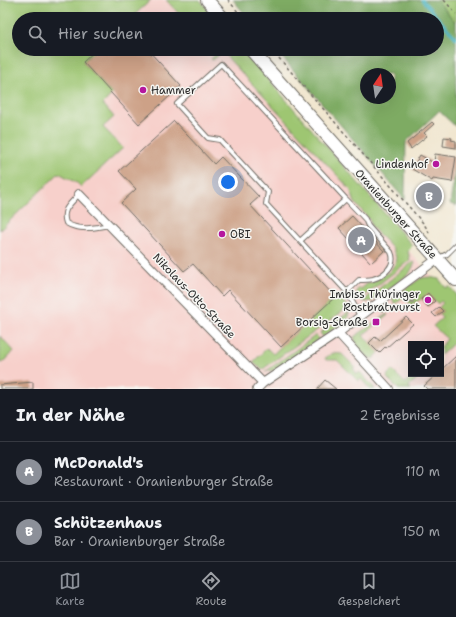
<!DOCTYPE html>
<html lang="de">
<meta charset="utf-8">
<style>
body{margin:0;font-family:"Shantell Sans",sans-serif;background:#242831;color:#f1f3f6}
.controls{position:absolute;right:12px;bottom:12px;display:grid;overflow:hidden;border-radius:0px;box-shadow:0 4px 16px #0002}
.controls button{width:36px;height:36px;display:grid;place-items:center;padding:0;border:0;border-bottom:1px solid #363941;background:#171b24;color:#f1f3f6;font:20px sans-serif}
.compass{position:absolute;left:360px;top:68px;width:36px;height:36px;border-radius:50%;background:#171b24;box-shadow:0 4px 16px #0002;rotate:13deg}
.you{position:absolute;left:228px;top:182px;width:14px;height:14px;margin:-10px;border:3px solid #fff;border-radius:50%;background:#1a73e8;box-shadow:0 0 0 6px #1a73e833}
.badge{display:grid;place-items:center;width:26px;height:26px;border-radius:50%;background:#8c9099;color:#fff;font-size:13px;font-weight:700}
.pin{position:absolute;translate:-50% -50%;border:2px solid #fff;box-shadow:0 1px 4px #0006}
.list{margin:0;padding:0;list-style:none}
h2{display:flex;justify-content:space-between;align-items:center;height:52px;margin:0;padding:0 16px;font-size:17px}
h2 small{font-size:13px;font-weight:400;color:#9ea1a6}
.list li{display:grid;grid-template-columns:26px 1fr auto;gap:12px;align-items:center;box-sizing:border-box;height:60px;padding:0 16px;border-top:1px solid #363941}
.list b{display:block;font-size:15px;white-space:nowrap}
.list p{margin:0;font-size:13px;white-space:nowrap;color:#9ea1a6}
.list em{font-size:13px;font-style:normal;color:#9ea1a6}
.icon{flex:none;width:22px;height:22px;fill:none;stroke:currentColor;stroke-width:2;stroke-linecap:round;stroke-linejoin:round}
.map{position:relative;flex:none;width:456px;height:389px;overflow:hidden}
.search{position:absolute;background:#171b24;box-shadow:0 4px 16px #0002;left:12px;right:12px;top:12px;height:44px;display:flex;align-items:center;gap:10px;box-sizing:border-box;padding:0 14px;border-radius:22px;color:#9ea1a6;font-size:15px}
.sheet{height:172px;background:#171b24}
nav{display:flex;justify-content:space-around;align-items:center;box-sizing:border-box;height:56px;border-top:1px solid #363941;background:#171b24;font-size:11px;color:#9ea1a6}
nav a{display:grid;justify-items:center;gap:2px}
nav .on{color:#8c9099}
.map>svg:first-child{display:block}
</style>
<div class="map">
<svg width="456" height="389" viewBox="0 0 456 389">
<rect width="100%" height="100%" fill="#f6f6f2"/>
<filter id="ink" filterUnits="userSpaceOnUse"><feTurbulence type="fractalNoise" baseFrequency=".025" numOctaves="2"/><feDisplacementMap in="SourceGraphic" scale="8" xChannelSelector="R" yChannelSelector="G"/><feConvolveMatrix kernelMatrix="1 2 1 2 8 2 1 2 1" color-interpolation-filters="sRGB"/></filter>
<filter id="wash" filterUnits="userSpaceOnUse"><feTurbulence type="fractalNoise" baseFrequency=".012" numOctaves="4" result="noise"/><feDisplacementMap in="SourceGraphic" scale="16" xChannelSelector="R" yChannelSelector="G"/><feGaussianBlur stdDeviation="0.9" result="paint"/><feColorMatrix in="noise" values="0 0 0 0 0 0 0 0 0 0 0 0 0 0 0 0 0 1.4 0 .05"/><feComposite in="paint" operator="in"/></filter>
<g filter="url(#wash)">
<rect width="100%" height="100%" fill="#f1e6cf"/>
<path fill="#f7d0cb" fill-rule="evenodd" d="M123 0H181L199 19H101Z
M67 49H226L456 303V389H0V195ZM411 344H441V374H411Z"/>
<path fill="#9ec672" stroke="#64784e" d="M0 0H151L130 19H19V49H97L83 62 112 94 103 104 114 117 103 127 123 148 81 187 77 183 59 173 0 230Z
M166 0H200L216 19H184Z
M437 0H456V23Z
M211 49H242L412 245 408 251 410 260 360 299 356 291 359 288 361 289 368 283H371L389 272 395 264 396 257 392 248 371 226 370 220 355 203 350 189 227 57 222 52 213 60 211 59 216 54Z
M413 262 415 263 409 274 373 301 366 302 363 301Z
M429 277 439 279 446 288 449 286 456 294V341L441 355V346L447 339 433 326 442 318 439 314 443 311 439 307 443 303 441 301 438 304 428 294 421 299 411 305 405 297 395 304 392 298 421 278Z
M335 297 339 300 344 299 343 302 349 307 263 369 257 366 253 362 267 348 273 354Z
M349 312 347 320 323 337 320 333Z
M387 314 388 315 363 335 379 353 373 359C364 357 356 345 354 337Z
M316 335 319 339 275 370 265 372Z
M0 336 14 351 4 362 0 363Z
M333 353 342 354 355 367 353 368 357 374 360 372 375 389H370L361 379 358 381 337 360H326L325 358Z
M392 370 405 383 415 374H422L409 386 411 389H398L387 378 388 374Z"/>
<path fill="#7eab64" stroke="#546b48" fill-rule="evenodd" d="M233 0H437L456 23V127L439 111 406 142 405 200 275 49H437V19H249ZM366 74H390V98H366Z
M456 164V206L450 204Z"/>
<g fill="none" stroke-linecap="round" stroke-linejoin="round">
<path stroke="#48b5c4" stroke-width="3" d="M422 0 456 38"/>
</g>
<g id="blocks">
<path fill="#cda187" d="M97 49H147L181 86 139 124 83 62Z
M174 121 214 164 221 157 259 197 250 205 335 297 281 347 228 290 222 296 193 264 184 271 121 203 136 189 119 171Z
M432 122 434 124 424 133 427 136 411 149 407 143Z
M444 137 452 138 451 140 456 141V148L443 146Z
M435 154 456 157 452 182 433 179 432 181 412 169 420 155 434 163Z
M352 216 384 251 371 263 339 228Z
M428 293 435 301 428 307 421 299Z
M439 307 443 311 436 317 432 313Z
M406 317 413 324 386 348 385 347 379 353 369 343 375 337 380 341Z
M456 356V389H427L424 386 437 374H441V370Z
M325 380 336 389H317Z
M33 382V389H0V385Z"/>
</g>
</g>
<g filter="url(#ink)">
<use href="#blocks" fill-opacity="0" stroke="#706c64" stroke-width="1"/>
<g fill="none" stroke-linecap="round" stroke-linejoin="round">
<g stroke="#706c64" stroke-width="6">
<path id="lane" d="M79 194C71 204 61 209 66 223 79 231 95 228 109 225
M346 199 365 219 368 226 391 252C397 265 384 276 373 279 368 280 364 280 359 280L347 292
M300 241 346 199 221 64 177 104 208 138 220 140 268 192 266 204 347 292 360 316
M439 258 447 254 456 245"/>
</g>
<g stroke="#706c64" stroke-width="10">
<path id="street" d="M79 194 263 383
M338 333 389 389
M257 389 263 383 338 333 437 259"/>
</g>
<g stroke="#706c64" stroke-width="14">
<path id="secondary" d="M207 0 224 19
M250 49 456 280"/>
</g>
<path stroke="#706c64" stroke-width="1.5" stroke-dasharray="3 3" stroke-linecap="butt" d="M228 0 244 19
M444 0 456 14
M271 49 424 224 430 234"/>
<use href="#lane" stroke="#fff" stroke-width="4"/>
<use href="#street" stroke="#fff" stroke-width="8"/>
<use href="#secondary" stroke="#fff" stroke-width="12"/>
</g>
<g fill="#979980">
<circle cx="411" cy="300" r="3.5"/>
<circle cx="382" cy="308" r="3.5"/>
</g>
</g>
<g fill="#b5179e" stroke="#f6f6f2" stroke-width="1.5">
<circle cx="143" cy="90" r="4"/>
<circle cx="436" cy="164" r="4"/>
<circle cx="222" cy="234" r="4"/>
<circle cx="428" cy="300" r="4"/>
<rect x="372" y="318" width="8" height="8" rx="2"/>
</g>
<g text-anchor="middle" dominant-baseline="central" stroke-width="3" stroke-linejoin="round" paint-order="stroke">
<g font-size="11" fill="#2b2b2b" stroke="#f6f6f2" text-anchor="end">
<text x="151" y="90" text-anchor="start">Hammer</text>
<text x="428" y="164">Lindenhof</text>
<text x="230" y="234" text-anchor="start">OBI</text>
<text x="420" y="294">Imbiss Thüringer<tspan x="420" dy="13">Rostbratwurst</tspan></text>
<text x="368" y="322">Borsig-Straße</text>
</g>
<g font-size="11" fill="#2b2b2b" stroke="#f6f6f2">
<text transform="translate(396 214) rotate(48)">Oranienburger Straße</text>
<text transform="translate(194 296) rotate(46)">Nikolaus-Otto-Straße</text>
</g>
</g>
</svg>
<div class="controls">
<button><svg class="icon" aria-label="locate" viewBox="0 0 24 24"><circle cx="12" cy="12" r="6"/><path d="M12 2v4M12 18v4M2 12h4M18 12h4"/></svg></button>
</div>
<svg class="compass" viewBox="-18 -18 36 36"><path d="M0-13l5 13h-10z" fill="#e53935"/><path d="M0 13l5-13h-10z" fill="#9ea1a6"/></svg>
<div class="you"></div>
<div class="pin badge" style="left:361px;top:240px">A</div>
<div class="pin badge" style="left:429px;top:196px">B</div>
<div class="search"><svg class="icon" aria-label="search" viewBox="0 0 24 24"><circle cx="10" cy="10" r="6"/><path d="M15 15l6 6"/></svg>Hier suchen</div>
</div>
<section class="sheet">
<h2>In der Nähe<small>2 Ergebnisse</small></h2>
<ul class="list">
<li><span class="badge">A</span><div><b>McDonald's</b><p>Restaurant · Oranienburger Straße</p></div><em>110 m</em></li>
<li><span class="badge">B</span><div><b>Schützenhaus</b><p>Bar · Oranienburger Straße</p></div><em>150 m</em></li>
</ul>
</section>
<nav>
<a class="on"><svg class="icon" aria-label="map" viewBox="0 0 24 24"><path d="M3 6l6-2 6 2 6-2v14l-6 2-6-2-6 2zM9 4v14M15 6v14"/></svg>Karte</a>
<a><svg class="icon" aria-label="directions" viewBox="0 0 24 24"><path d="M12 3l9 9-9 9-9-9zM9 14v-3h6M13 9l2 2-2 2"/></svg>Route</a>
<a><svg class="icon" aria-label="saved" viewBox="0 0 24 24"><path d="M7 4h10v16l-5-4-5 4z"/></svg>Gespeichert</a>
</nav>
